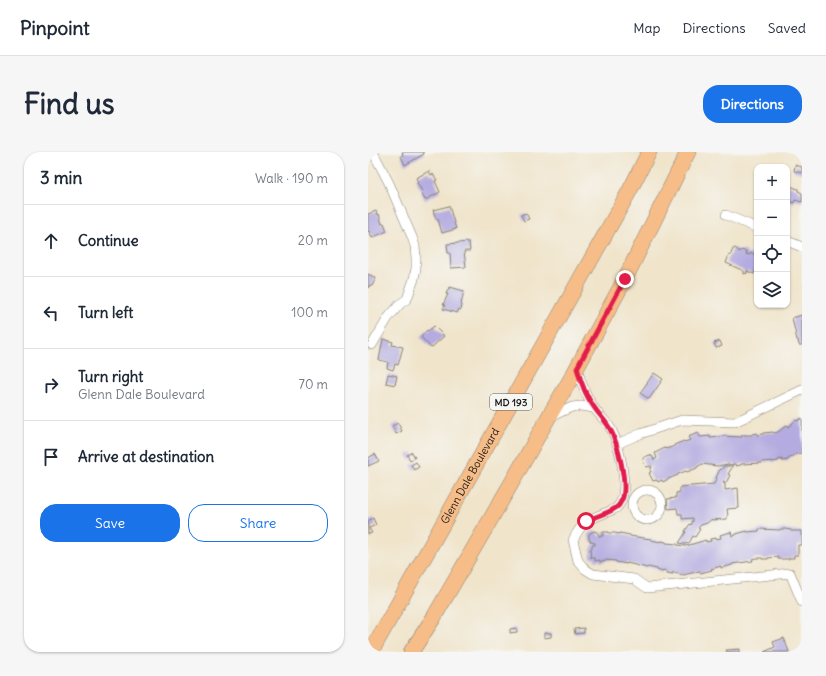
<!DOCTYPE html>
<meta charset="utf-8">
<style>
body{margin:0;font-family:Delius,sans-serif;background:#f6f6f7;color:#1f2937}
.controls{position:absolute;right:12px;top:12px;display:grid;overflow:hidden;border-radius:8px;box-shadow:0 1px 3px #0004}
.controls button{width:36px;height:36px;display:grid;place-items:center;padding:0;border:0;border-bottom:1px solid #e0e1e3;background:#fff;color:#1f2937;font:20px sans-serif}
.stop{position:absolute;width:12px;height:12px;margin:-9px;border:3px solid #e11d48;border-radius:50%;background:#fff}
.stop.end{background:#e11d48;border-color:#fff;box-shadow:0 1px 4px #0008}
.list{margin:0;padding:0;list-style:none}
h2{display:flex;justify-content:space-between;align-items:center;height:52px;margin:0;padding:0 16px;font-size:17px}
h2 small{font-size:13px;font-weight:400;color:#747a83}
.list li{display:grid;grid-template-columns:26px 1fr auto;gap:12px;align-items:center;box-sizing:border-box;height:72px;padding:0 16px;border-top:1px solid #e0e1e3}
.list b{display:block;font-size:15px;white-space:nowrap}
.list p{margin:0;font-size:13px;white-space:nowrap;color:#747a83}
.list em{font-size:13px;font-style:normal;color:#747a83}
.actions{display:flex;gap:8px;padding:12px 16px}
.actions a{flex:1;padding:9px 0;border:1px solid #1a73e8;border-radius:16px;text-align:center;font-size:14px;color:#1a73e8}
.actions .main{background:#1a73e8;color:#fff}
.icon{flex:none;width:22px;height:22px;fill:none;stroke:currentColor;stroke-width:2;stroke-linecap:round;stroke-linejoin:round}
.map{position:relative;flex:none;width:434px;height:500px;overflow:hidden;border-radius:16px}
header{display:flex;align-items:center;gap:24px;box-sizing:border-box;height:56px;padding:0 20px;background:#fff;border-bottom:1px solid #e0e1e3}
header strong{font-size:19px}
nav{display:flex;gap:22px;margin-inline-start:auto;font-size:14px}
.intro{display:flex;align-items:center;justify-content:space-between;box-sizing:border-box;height:96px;padding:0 24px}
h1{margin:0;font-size:28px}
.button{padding:10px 18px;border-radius:16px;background:#1a73e8;color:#fff;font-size:14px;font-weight:700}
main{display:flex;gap:24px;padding:0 24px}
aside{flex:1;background:#fff;border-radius:16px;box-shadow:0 1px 3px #0004}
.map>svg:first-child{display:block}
</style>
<header>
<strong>Pinpoint</strong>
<nav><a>Map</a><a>Directions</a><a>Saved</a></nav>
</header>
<div class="intro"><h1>Find us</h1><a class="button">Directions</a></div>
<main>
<aside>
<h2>3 min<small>Walk · 190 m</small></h2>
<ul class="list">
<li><svg class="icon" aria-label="ahead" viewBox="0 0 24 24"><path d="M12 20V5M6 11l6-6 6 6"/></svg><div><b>Continue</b></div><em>20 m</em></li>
<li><svg class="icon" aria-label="left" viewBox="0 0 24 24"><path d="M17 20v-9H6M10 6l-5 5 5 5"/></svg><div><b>Turn left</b></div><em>100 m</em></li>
<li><svg class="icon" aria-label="right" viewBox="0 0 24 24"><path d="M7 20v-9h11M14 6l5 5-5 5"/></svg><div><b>Turn right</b><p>Glenn Dale Boulevard</p></div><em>70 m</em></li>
<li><svg class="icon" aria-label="arrive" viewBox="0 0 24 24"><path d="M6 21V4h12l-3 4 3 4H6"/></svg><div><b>Arrive at destination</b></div></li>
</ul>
<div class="actions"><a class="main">Save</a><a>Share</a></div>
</aside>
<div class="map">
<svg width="434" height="500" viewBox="0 0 434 500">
<rect width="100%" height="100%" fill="#f6f6f2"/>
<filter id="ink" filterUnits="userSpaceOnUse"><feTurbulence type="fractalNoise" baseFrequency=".025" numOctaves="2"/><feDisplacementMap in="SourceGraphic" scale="8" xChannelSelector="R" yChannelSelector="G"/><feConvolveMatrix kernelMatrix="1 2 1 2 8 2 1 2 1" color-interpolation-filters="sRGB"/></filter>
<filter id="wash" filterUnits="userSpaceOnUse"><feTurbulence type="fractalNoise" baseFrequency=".012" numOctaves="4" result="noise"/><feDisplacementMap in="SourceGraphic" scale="16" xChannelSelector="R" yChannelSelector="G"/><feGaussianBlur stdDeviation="0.9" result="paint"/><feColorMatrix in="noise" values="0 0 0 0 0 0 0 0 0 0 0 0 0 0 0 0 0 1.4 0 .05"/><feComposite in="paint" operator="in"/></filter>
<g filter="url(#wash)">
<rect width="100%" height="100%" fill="#f0e4ca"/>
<g id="blocks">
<path fill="#b4abe0" d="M34 0H55L56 2 37 13 33 4 35 3Z
M427 13 434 15V21L426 19Z
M61 19 63 23 65 22 69 28 67 29 72 40 57 48 53 40 54 39 49 31 50 30 48 26Z
M419 33 430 37V39L434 41V50L427 48 426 51 421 49 419 53Z
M81 54 88 77 74 81 70 67H68L65 58Z
M8 59 10 63 11 62 14 72 16 71 19 79 4 86 1 79 0 80V62Z
M158 61 161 67 156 69 153 63Z
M101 90 102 99H96L98 115 83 116 82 101H80L79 92Z
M367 96 372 100 373 98 379 100 378 102 379 103 380 102 382 103 383 101 389 103V114L386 122 379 119V121L376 122V119L358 111 361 103 362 104 365 97Z
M0 122 8 126 4 134 2 133 0 136Z
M82 135 96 139 93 152 94 153 93 158 91 157 89 161 75 157 77 153H75L80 142H78L80 137H81Z
M434 163V193H431L430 188H429L424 166Z
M66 174 76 184 63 196 53 185 59 178 60 179Z
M15 187 25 190 24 193 35 195 30 213 27 212 25 218 19 216 20 210 11 208Z
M352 189 354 194 348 196 346 191Z
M286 221 295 227 281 247 272 241Z
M20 222 29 224 27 233 18 231Z
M434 266V300L431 302 430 301 420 307V308L414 309V307L410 308V309L404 310V309L394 310V311L373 312V313L368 314 367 312 361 313V312L349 314 334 312 329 315V316L319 320 318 319 310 322V323L300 327 295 330 294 328 290 330 289 328 285 329 281 321 283 320 282 317 284 316 283 314 279 315 276 312 275 307 276 305 282 303 284 304 286 308 289 306 287 301 297 296 298 297 307 294 306 293 316 289 317 290 322 288 320 285 330 281 332 285 342 284V286L353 285V284L374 285V283H384V282L389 281V283L395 282V281L405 280 406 281 410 280 419 273 420 275 428 268 429 269Z
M30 271 34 279 28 282 24 274Z
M44 300 47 306 42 308 39 303Z
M7 302 11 309 0 314V306Z
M48 310 51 315 46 318 43 313Z
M356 314H365L360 322 362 323 358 331 356 330 355 331H357V338L370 336 371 356 359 357 360 364H359V367L344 368V367L339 371 333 373 330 376 332 377 327 385 325 384 321 391 317 392 311 391 318 380 317 379 322 372 323 373 325 369V366L314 367V362H310L309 356 300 357 299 347 308 346V341L312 340V335L346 332 349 326H348L352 317 353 318Z
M5 366 8 373 1 376 4 381 0 382V369Z
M391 377 412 378V377H417L423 378V379H434V393H430V403H426V406H421V407H410V405L400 406V407H394V406H388L384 407 385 409 364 412V413L353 416V414L343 417 344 418 332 421V419L315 423 310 422V421L305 420V422L299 421V419L295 418V420L289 418V417L280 415 279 416 259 411V412L248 410V409L238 408V409L232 410V408L227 409V406H223L222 397H224V393H227V391L223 390 221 387V382L226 379 229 380 231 384H235V380H241V381H247L251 382 252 381 262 383V384L283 387V388L293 390V389L298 390V391L309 392V393L318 394 338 388V390L343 389 342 387 348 386V387L353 386 352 383 363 380 364 384 368 383V382L379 379V380L391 379Z
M149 476V480L142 481V477Z
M216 476V481L207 482 206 477Z
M176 481H183V485L176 486Z
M416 486 421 500H396L407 495 405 490Z
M372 497V500H359L358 498Z"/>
</g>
</g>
<g filter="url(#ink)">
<use href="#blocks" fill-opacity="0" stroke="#868073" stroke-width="1"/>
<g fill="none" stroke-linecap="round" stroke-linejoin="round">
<g stroke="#868073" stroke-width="10">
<path id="minor" d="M358 63 389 76
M419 89 434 95
M4 193 20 166 32 152 39 147 46 127 48 116V106L47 94 44 85 21 31 5 0
M209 216C213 231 217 243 226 256 231 263 238 269 243 277 251 292 263 340 250 354 247 358 241 359 237 361 219 368 214 370 205 388L210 409 217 417 225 422 266 427 279 436 422 421 434 450
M182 265 204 255 213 254 226 256
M249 292 272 282 314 268 367 270 434 238
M264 353a15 15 0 1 1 30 0a15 15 0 1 1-30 0Z"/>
</g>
<g stroke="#868073" stroke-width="16">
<g id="primary">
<path id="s1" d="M3 500 262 38 281 0"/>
<path d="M43 500 66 465 147 325 180 266 205 223 257 127 320 0"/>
</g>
</g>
<use href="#minor" stroke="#fff" stroke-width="9"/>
<use href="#primary" stroke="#f7bd88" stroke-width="15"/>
</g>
</g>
<g fill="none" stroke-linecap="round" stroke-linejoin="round" filter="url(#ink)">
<path stroke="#e11d48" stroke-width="5" d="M218 369C226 365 246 360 251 353 252 351 254 348 255 345 259 330 250 291 242 277 238 269 231 263 226 255 217 243 213 231 209 216L257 127"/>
</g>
<g text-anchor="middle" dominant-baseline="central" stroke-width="3" stroke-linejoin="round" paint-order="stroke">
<rect fill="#f6f6f2" stroke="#5d5d5c" stroke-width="1" x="122" y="242" width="42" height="16" rx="3"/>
<g font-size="10" font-weight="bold" fill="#1c1c1c">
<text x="143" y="250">MD 193</text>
</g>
<g font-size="11" fill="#1c1c1c" stroke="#f6f6f2">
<text stroke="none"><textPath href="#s1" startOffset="202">Glenn Dale Boulevard</textPath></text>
</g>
</g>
</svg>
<div class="controls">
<button>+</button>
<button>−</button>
<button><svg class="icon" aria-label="locate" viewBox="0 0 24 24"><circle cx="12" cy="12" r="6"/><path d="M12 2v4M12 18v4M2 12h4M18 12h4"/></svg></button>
<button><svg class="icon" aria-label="layers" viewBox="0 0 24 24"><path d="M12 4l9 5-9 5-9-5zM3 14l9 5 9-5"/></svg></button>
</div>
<div class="stop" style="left:218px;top:369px"></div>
<div class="stop end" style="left:257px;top:127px"></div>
</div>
</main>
